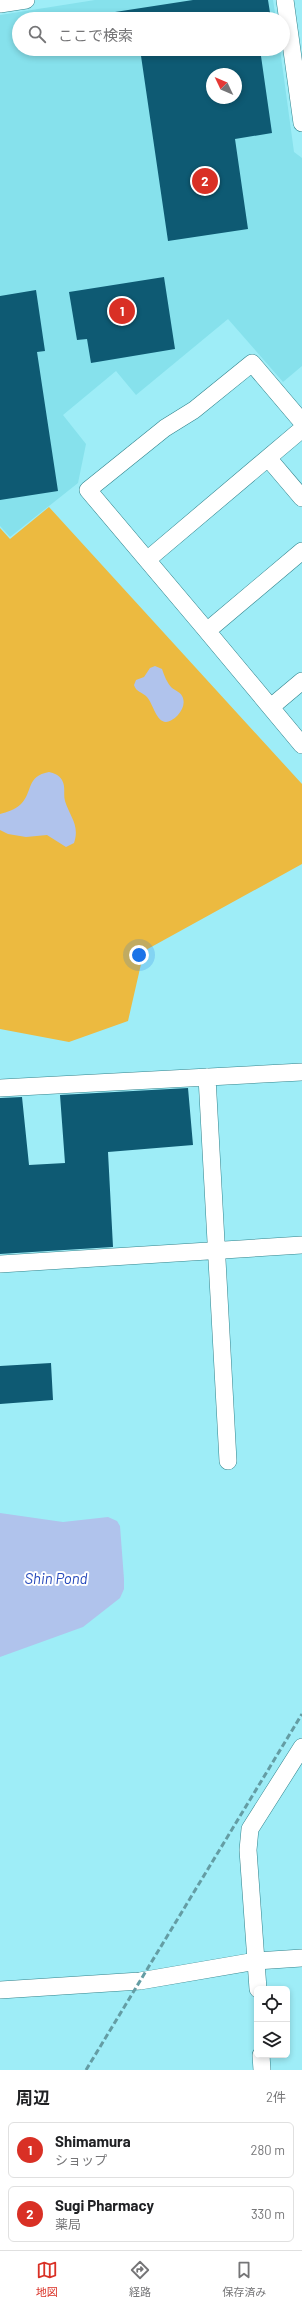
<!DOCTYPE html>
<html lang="ja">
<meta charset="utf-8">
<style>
body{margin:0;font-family:Barlow,"Noto Sans JP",sans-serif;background:#f2f2f2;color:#202124}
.controls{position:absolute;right:12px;bottom:12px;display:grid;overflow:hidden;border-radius:6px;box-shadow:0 2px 6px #0003}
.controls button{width:36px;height:36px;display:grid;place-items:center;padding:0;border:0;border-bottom:1px solid #e0e0e0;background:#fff;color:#202124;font:20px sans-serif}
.compass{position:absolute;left:206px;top:68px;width:36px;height:36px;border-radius:50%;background:#fff;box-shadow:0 2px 6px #0003;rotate:314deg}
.you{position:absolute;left:139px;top:955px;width:14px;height:14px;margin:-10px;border:3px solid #fff;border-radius:50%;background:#1a73e8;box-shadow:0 0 0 6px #1a73e833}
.badge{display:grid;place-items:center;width:26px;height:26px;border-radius:50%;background:#d93025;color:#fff;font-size:13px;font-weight:700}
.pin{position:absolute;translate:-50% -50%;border:2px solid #fff;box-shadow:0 1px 4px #0006}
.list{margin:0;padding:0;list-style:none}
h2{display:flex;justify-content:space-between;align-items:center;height:52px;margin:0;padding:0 16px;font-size:17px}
h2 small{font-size:13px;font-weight:400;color:#757577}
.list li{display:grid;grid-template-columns:26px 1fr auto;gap:12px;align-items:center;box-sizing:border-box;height:56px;margin:0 8px 8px;padding:0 8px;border:1px solid #e0e0e0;border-radius:6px}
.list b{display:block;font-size:15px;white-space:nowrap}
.list p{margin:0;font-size:13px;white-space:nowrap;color:#757577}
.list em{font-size:13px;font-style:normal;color:#757577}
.icon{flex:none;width:22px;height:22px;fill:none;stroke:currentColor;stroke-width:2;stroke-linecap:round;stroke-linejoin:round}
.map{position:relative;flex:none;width:302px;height:2070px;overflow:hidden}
.search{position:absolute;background:#fff;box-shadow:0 2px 6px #0003;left:12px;right:12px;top:12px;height:44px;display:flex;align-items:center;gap:10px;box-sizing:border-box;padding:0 14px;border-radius:22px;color:#757577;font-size:15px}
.sheet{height:180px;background:#fff}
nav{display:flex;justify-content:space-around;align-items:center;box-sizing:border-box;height:56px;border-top:1px solid #e0e0e0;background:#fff;font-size:11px;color:#757577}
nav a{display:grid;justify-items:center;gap:2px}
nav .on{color:#d93025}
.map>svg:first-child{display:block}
</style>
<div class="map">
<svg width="302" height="2070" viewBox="0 0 302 2070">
<rect width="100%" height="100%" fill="#9eedf7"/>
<path fill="#86e1ec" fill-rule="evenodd" d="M95 0H273L276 19H19V49H280L294 152 302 158V366L283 382 228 319 136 395 116 371 63 415 86 444 78 483 10 537 0 526V15ZM212 74H236V98H212Z"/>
<path fill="#ecba40" d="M49 507 302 784V864L144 951 128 1021 69 1042 0 1029V528L10 539Z"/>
<path fill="#b0c3ec" d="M155 666 162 669C164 675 167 683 172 688 176 691 181 692 183 698 185 705 182 710 178 715 158 735 155 706 147 697 142 692 136 692 134 685L136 680 144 677 150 668Z
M49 772C54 773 59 775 62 780 66 787 63 794 65 801 70 817 80 825 74 843L66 847 47 835 26 837 8 834 0 830V814C7 812 15 810 21 804 33 792 26 776 49 772Z
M0 1513 63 1522 108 1517 117 1521 120 1526 124 1579V1589L120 1598 83 1627 0 1657Z"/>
<path fill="#0e5a73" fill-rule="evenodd" d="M193 0H268L271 19H115V12Z
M140 49H260L272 133 235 139 248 229 168 241ZM212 74H236V98H212Z
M164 277 175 349 91 363 87 339 77 340 69 292Z
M36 290 45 351 37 352 58 491 0 500V296Z
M188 1088 193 1145 108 1152 113 1247 0 1254V1098L22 1097 29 1165 65 1163 60 1095Z
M51 1363 53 1400 0 1404V1366Z"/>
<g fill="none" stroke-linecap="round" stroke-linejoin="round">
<g stroke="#31838c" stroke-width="18">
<path id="minor" d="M285 0 302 123
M0 4 26 0
M302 422 252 363 194 410 165 428 88 490 207 631 302 551
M268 458 302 498
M147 560 302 429
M207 631 302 745
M271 707 302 681
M207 1077 228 1461
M0 1088 302 1072
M0 1264 302 1245
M258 1989 248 1850 250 1829 302 1747
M0 1990 140 1981 256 1961 302 1958
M261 2055 262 2070"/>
</g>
<use href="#minor" stroke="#fff" stroke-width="17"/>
<path stroke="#649da4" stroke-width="3" stroke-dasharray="6 3" stroke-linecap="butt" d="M86 2070 302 1714"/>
</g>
<g text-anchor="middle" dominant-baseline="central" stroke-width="4" stroke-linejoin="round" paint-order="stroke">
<g font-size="15" font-style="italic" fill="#2549bb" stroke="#fff">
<text x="56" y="1578">Shin Pond</text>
</g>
</g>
</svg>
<div class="controls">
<button><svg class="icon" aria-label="locate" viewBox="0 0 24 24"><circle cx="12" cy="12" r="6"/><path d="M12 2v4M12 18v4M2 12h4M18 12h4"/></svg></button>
<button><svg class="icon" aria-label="layers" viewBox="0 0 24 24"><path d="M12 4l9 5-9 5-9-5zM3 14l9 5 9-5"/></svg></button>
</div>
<svg class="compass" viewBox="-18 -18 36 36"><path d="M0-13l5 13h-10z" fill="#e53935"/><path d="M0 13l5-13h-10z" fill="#757577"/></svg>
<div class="you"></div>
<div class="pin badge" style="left:122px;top:311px">1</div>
<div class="pin badge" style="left:205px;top:181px">2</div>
<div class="search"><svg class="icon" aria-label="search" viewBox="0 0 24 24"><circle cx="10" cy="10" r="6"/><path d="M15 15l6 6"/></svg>ここで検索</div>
</div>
<section class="sheet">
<h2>周辺<small>2件</small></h2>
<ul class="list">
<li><span class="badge">1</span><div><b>Shimamura</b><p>ショップ</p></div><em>280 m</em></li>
<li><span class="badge">2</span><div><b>Sugi Pharmacy</b><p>薬局</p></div><em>330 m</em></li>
</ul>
</section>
<nav>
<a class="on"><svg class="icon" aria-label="map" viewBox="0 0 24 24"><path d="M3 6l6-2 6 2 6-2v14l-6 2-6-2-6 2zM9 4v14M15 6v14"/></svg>地図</a>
<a><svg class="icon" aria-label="directions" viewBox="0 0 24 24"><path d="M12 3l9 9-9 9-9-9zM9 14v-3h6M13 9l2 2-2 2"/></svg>経路</a>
<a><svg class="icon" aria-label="saved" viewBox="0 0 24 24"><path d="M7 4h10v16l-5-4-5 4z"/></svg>保存済み</a>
</nav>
